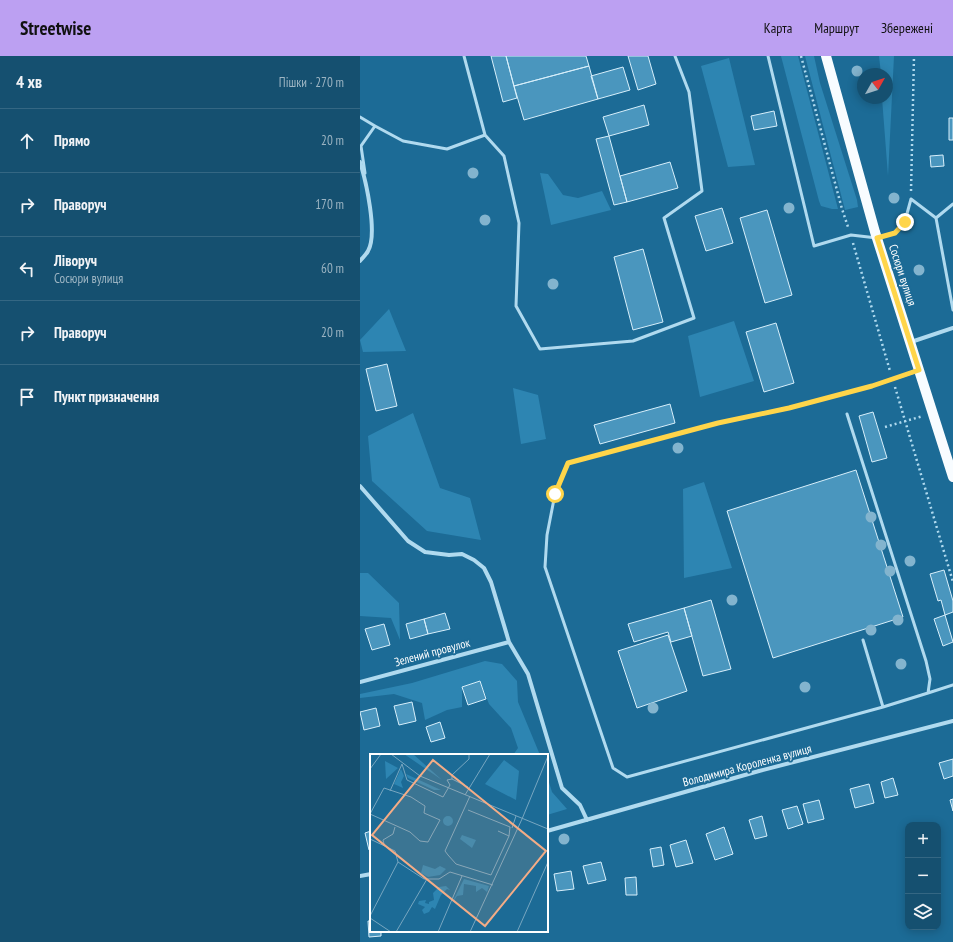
<!DOCTYPE html>
<html lang="uk">
<meta charset="utf-8">
<style>
body{margin:0;font-family:"PT Sans Narrow",sans-serif;background:#1e5775;color:#f1f3f6}
.controls{position:absolute;right:12px;bottom:12px;display:grid;overflow:hidden;border-radius:8px;box-shadow:0 2px 10px #0003}
.controls button{width:36px;height:36px;display:grid;place-items:center;padding:0;border:0;border-bottom:1px solid #346783;background:#155070;color:#f1f3f6;font:20px sans-serif}
.compass{position:absolute;left:497px;top:12px;width:36px;height:36px;border-radius:50%;background:#155070;box-shadow:0 2px 10px #0003;rotate:51deg}
.stop{position:absolute;width:12px;height:12px;margin:-9px;border:3px solid #ffd54a;border-radius:50%;background:#fff}
.stop.end{background:#ffd54a;border-color:#fff;box-shadow:0 1px 4px #0008}
.list{margin:0;padding:0;list-style:none}
h2{display:flex;justify-content:space-between;align-items:center;height:52px;margin:0;padding:0 16px;font-size:17px}
h2 small{font-size:13px;font-weight:400;color:#9db5c3}
.list li{display:grid;grid-template-columns:26px 1fr auto;gap:12px;align-items:center;box-sizing:border-box;height:64px;padding:0 16px;border-top:1px solid #346783}
.list b{display:block;font-size:15px;white-space:nowrap}
.list p{margin:0;font-size:13px;white-space:nowrap;color:#9db5c3}
.list em{font-size:13px;font-style:normal;color:#9db5c3}
.icon{flex:none;width:22px;height:22px;fill:none;stroke:currentColor;stroke-width:2;stroke-linecap:round;stroke-linejoin:round}
.map{position:relative;flex:none;width:593px;height:886px;overflow:hidden}
header{display:flex;align-items:center;gap:24px;box-sizing:border-box;height:56px;padding:0 20px;background:#bca0f2;color:#111}
header strong{font-size:19px}
nav{display:flex;gap:22px;margin-inline-start:auto;font-size:14px}
main{display:flex}
aside{flex:1;background:#155070}
.map>svg:first-child{display:block}
</style>
<header>
<strong>Streetwise</strong>
<nav><a>Карта</a><a>Маршрут</a><a>Збережені</a></nav>
</header>
<main>
<aside>
<h2>4 хв<small>Пішки · 270 m</small></h2>
<ul class="list">
<li><svg class="icon" aria-label="ahead" viewBox="0 0 24 24"><path d="M12 20V5M6 11l6-6 6 6"/></svg><div><b>Прямо</b></div><em>20 m</em></li>
<li><svg class="icon" aria-label="right" viewBox="0 0 24 24"><path d="M7 20v-9h11M14 6l5 5-5 5"/></svg><div><b>Праворуч</b></div><em>170 m</em></li>
<li><svg class="icon" aria-label="left" viewBox="0 0 24 24"><path d="M17 20v-9H6M10 6l-5 5 5 5"/></svg><div><b>Ліворуч</b><p>Сосюри вулиця</p></div><em>60 m</em></li>
<li><svg class="icon" aria-label="right" viewBox="0 0 24 24"><path d="M7 20v-9h11M14 6l5 5-5 5"/></svg><div><b>Праворуч</b></div><em>20 m</em></li>
<li><svg class="icon" aria-label="arrive" viewBox="0 0 24 24"><path d="M6 21V4h12l-3 4 3 4H6"/></svg><div><b>Пункт призначення</b></div></li>
</ul>
</aside>
<div class="map">
<svg width="593" height="886" viewBox="0 0 593 886">
<rect width="100%" height="100%" fill="#1c6b96"/>
<path fill="#2d85b2" d="M421 0H438L478 153H472L461 150 459 145Z
M445 0H454L460 27 497 144 498 151 485 154Z
M519 0H534L528 120 522 42H527V18H521Z
M369 2 395 109 368 111 341 10Z
M180 117 188 118 203 139 218 142 242 135 251 154 191 169Z
M29 253 46 295 3 296 0 284Z
M374 265 394 325 340 341 328 280Z
M153 332 178 339 186 383 161 388Z
M53 357 80 432 110 442 121 484 67 475 12 425 8 380Z
M344 426 372 512 324 522 323 433Z
M0 517H8L39 547 40 584 31 562 0 560Z
M125 605 142 608 157 625 158 646 180 699H153L158 692 151 672 129 648 120 625 102 631V651L87 654 65 664 62 647 34 638 0 642V638L52 627Z
M187 720 192 736 207 753 187 759Z"/>
<path fill="#4a96be" stroke="#d7effb" d="M131 0H146L157 42 143 46Z
M146 0H226L229 10 154 30Z
M268 0H288L296 28 278 34Z
M229 10 238 43 164 64 154 30Z
M263 11 270 34 238 43 231 20Z
M284 49 289 69 249 80 243 61Z
M414 55 417 70 394 74 391 60Z
M589 62H593V84H589Z
M249 80 267 146 254 149 236 83Z
M583 99 584 110 571 111 570 100Z
M310 106 318 132 267 146 260 120Z
M362 152 373 187 346 195 335 160Z
M407 154 432 239 405 247 380 162Z
M283 193 303 266 273 274 254 201Z
M416 267 434 327 404 336 386 276Z
M27 308 37 350 16 355 6 313Z
M310 348 315 367 240 388 234 369Z
M513 356 527 402 512 406 499 360Z
M496 414 543 561 413 602 367 455Z
M584 514 593 545V556L585 559 581 544 578 545 570 518Z
M351 544 371 613 343 620 324 552Z
M324 552 332 580 311 586 308 576 274 586 268 568Z
M85 557 90 573 68 578 64 563Z
M585 559 593 586 583 590 574 563Z
M64 563 68 578 50 583 46 568Z
M24 568 30 589 12 594 5 573Z
M308 579 327 635 277 652 258 595Z
M120 625 126 643 108 649 102 631Z
M52 646 56 665 39 669 34 650Z
M16 652 20 670 4 674 0 656Z
M80 666 85 682 71 686 66 671Z
M593 703V720L584 723 579 707Z
M533 722 538 739 525 742 521 726Z
M509 728 514 747 495 752 490 733Z
M593 743V755L590 744Z
M459 744 464 763 448 767 443 748Z
M437 750 443 768 428 773 422 754Z
M402 760 407 780 395 783 389 764Z
M364 771 373 798 355 804 346 778Z
M11 775V793L9 794 5 777Z
M326 784 333 807 316 811 310 789Z
M301 791 304 809 293 811 290 793Z
M241 806 246 824 228 828 223 810Z
M211 815 214 833 197 835 194 818Z
M276 821 277 839H266L265 822Z
M8 865H11V875H21V880L9 881Z"/>
<g fill="none" stroke-linecap="round" stroke-linejoin="round">
<path stroke="#b0daef" stroke-width="2.5" stroke-dasharray="2 3" stroke-linecap="butt" d="M441 0 482 153 488 171
M551 135 554 0
M493 187 530 315
M535 331 593 526
M525 371 563 360"/>
<path stroke="#b0daef" stroke-width="3" d="M104 0 125 79 144 100 159 167 156 250 180 293 273 285 334 262 304 162 342 135 329 36 315 0
M408 0 454 190 491 179 517 182 535 177 545 165 551 143 576 162 593 148
M0 61 15 70
M5 117 1 90 15 70 43 85 87 93 125 79
M576 162 593 254
M487 358 566 605 570 623 568 637 523 651
M503 584 523 651 267 721 253 712 185 511 187 479 195 438 208 407 358 367 429 352 512 330 557 315
M568 637 593 629"/>
<path stroke="#b0daef" stroke-width="4" d="M0 106C6 125 18 178 8 195 6 199 2 202 0 205
M551 286 593 272
M0 430 48 485 65 496 89 499 102 498 114 504 124 512 131 526 149 586 168 618 202 732 220 749 227 764
M0 626 149 586
M187 775 399 715 593 665
M0 820 11 818"/>
<path stroke="#f8fcff" stroke-width="10" d="M466 0 515 176 593 421"/>
</g>
<g fill="#83b4ce">
<circle cx="497" cy="15" r="5.5"/>
<circle cx="113" cy="117" r="5.5"/>
<circle cx="534" cy="142" r="5.5"/>
<circle cx="429" cy="152" r="5.5"/>
<circle cx="125" cy="164" r="5.5"/>
<circle cx="559" cy="214" r="5.5"/>
<circle cx="193" cy="228" r="5.5"/>
<circle cx="318" cy="392" r="5.5"/>
<circle cx="511" cy="461" r="5.5"/>
<circle cx="521" cy="489" r="5.5"/>
<circle cx="550" cy="505" r="5.5"/>
<circle cx="530" cy="515" r="5.5"/>
<circle cx="372" cy="544" r="5.5"/>
<circle cx="538" cy="564" r="5.5"/>
<circle cx="511" cy="574" r="5.5"/>
<circle cx="541" cy="608" r="5.5"/>
<circle cx="445" cy="631" r="5.5"/>
<circle cx="293" cy="652" r="5.5"/>
<circle cx="204" cy="783" r="5.5"/>
</g>
<g fill="none" stroke-linecap="round" stroke-linejoin="round">
<path stroke="#ffd54a" stroke-width="5" d="M195 438 208 407 358 367 429 352 512 330 559 314 517 182 535 177 545 166"/>
</g>
<g text-anchor="middle" dominant-baseline="central" stroke-width="4" stroke-linejoin="round" paint-order="stroke">
<g font-size="12" fill="#fff" stroke="#1c6b96">
<text transform="translate(543 219) rotate(72)">Сосюри вулиця</text>
<text transform="translate(72 596) rotate(-15)">Зелений провулок</text>
<text transform="translate(387 709) rotate(-15)">Володимира Короленка вулиця</text>
</g>
</g>
<g transform="translate(10 698)">
<rect width="178" height="178" fill="#1c6b96"/>
<path d="M34 0H43L72 26ZM134 6 149 17 146 46 115 30ZM15 7 28 14 16 25ZM31 15 34 22 31 28 33 34 24 30ZM36 20 71 36H64L38 24ZM73 67a5 5 0 1 1 10 0a5 5 0 1 1-10 0ZM92 81 106 86 102 94 90 85ZM53 111 65 115 70 112 76 115 70 121 58 123 51 119ZM94 125 119 132 117 138 112 134 106 138V132L94 130 93 141 87 142 81 151ZM76 132 80 136 77 135 71 141 65 155 62 153 59 158 54 160 52 156 55 153 48 150 49 147 56 146 55 149 59 150V148L64 146 63 139 69 133Z" fill="#2d85b2"/>
<path fill="none" stroke="#77a6c0" stroke-width="1" d="M21 0 50 22 178 75M32 10 37 26 73 43 80 31 77 26 82 25V21L99 5V0M0 15 11 0M82 25 98 33M14 34 41 43 55 52 54 59 70 66 58 88 50 87 40 78 0 60ZM20 37 32 10M95 41 120 0M100 42 75 97 78 101 86 110 121 121 139 82 128 77M98 56 140 73 139 82M142 74 146 62M0 85 25 97 28 108 54 125H69L80 118 123 131M14 90 13 86 23 80 25 73M0 162 28 108M0 164 21 178M26 178 57 125M68 178 92 122M100 178 152 65 178 2M147 178 178 108"/>
<path fill="#f4ac86" fill-opacity="0.15" stroke="#f4ac86" stroke-width="2" d="M63 6 176 97 115 172 2 81Z"/>
<rect width="178" height="178" fill="none" stroke="#fff" stroke-width="2"/>
</g>
</svg>
<div class="controls">
<button>+</button>
<button>−</button>
<button><svg class="icon" aria-label="layers" viewBox="0 0 24 24"><path d="M12 4l9 5-9 5-9-5zM3 14l9 5 9-5"/></svg></button>
</div>
<svg class="compass" viewBox="-18 -18 36 36"><path d="M0-13l5 13h-10z" fill="#e53935"/><path d="M0 13l5-13h-10z" fill="#9db5c3"/></svg>
<div class="stop" style="left:195px;top:438px"></div>
<div class="stop end" style="left:545px;top:166px"></div>
</div>
</main>
